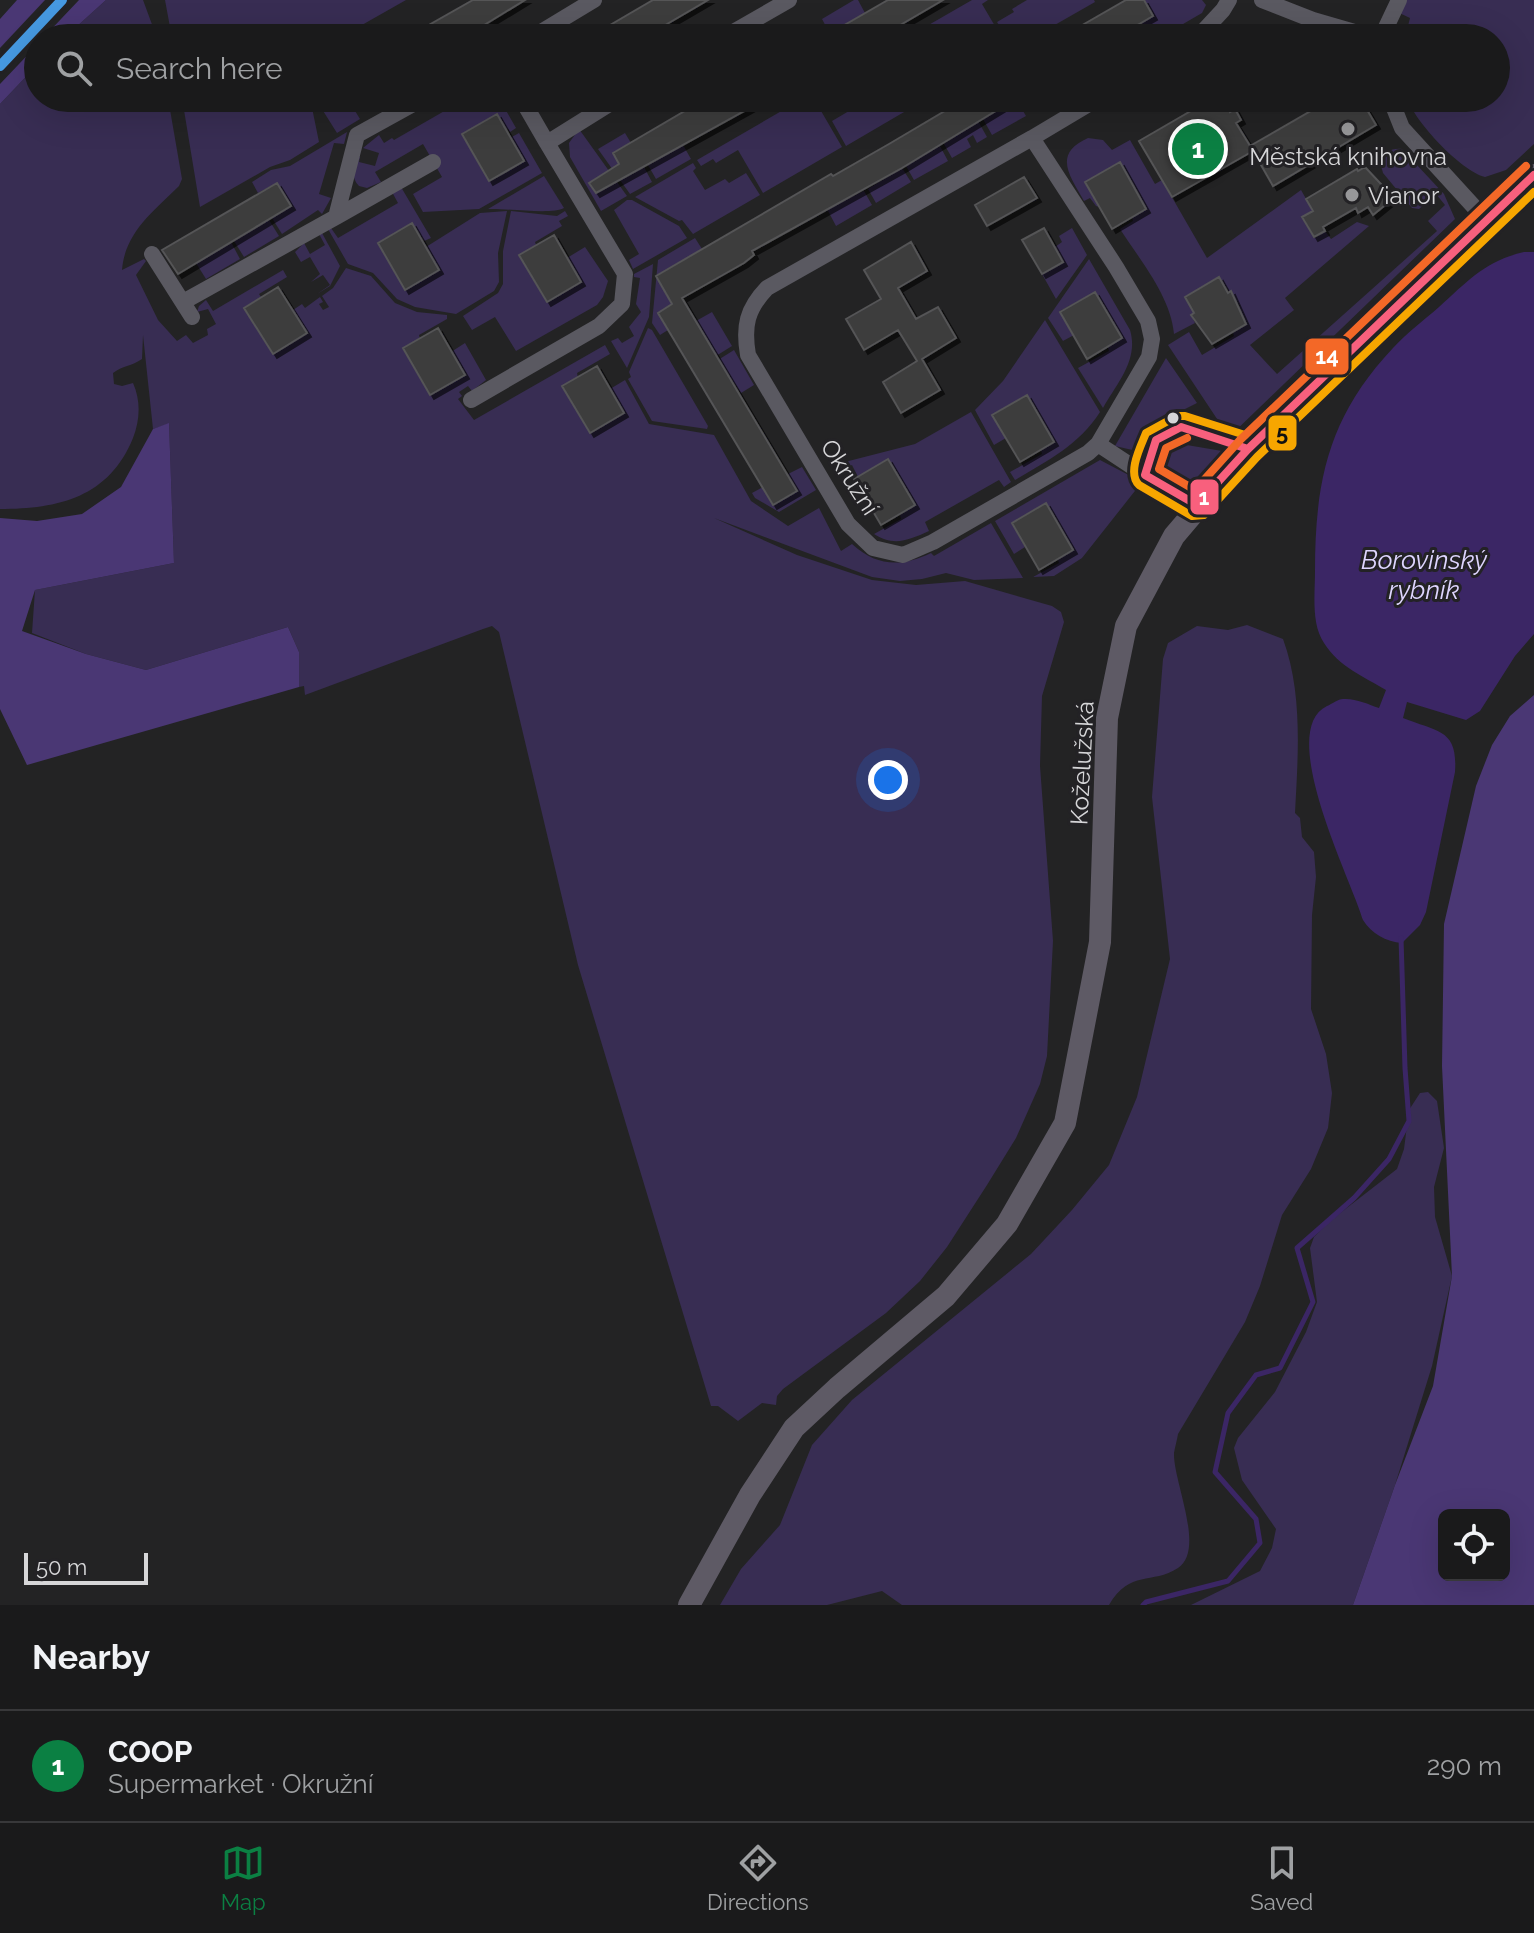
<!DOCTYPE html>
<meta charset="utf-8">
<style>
body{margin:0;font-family:Raleway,sans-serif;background:#232324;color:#f1f3f6}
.controls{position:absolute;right:24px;bottom:24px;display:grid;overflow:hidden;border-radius:12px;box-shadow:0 8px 32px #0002}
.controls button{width:72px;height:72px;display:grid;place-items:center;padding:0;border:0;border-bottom:2px solid #38383a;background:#1a1a1b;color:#f1f3f6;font:40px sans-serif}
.scale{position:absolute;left:24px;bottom:20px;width:124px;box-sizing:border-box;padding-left:8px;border:4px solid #d6d6d8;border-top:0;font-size:22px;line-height:28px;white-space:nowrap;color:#d6d6d8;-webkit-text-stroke:6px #232225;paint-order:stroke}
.you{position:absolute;left:888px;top:780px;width:28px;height:28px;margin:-20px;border:6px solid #fff;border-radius:50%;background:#1a73e8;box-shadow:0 0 0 12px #1a73e833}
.badge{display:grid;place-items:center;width:52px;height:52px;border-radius:50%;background:#0b8043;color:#fff;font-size:26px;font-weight:700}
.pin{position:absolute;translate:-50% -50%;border:4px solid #fff;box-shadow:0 2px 8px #0006}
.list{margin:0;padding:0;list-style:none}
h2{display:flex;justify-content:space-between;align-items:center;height:104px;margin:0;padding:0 32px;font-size:34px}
h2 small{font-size:26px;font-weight:400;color:#9fa1a3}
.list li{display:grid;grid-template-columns:52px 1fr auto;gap:24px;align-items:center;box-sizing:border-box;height:112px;padding:0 32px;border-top:2px solid #38383a}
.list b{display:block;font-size:30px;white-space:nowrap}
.list p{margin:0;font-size:26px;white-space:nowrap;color:#9fa1a3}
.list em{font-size:26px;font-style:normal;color:#9fa1a3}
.icon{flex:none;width:44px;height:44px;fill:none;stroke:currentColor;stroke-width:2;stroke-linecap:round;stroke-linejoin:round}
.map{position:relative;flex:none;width:1534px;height:1605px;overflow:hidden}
.search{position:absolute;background:#1a1a1b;box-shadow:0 8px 32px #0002;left:24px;right:24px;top:24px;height:88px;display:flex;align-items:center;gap:20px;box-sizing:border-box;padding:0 28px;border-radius:44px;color:#9fa1a3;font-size:30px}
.sheet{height:216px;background:#1a1a1b}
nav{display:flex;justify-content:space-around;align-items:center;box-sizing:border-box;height:112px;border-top:2px solid #38383a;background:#1a1a1b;font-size:22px;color:#9fa1a3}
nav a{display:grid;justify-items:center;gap:4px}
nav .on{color:#0b8043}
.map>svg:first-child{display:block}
</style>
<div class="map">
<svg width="1534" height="1605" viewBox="0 0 1534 1605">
<defs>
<filter id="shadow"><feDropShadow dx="4" dy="4" stdDeviation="0" flood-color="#0009"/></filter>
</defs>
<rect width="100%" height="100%" fill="#232324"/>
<path fill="#382d53" d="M106 0H143L157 38H64Z
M165 0H406L339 38H172Z
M854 0H858L865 13 830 34 822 19Z
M972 0H988L982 4 1002 38H906Z
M1027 0H1094L1095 2 1032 38H1007L997 22 1014 12 1012 9Z
M1144 0H1202L1206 5 1202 13 1159 38H1143L1136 26 1153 16Z
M1399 0H1534V144L1506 170 1485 177C1461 171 1415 122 1407 98H1496V38H1405L1410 18 1395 11Z
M38 64V98H168L182 179 179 186C154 211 125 232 122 270L144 259 146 261 136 275 158 320 177 341 186 335 193 343 208 335 207 329 216 324 208 309 197 312 199 306 206 300 213 311 283 270 287 277 259 294 261 297 245 308 273 353 306 333 293 310 302 304 305 308 320 297 323 302 319 304 323 310 329 307 322 296 333 288 346 268 371 276 395 303 417 312 447 315V319L419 335 420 339 403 349 431 395 464 375 451 352 465 343 486 380 472 391 468 386 459 392 462 396 458 399 474 420 605 345 610 354 577 373 590 432 624 413 610 389 625 380 649 424 714 435 751 501 788 526 819 508 841 551 852 544C877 567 902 567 931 553L934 556 991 523 1023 578 974 580 946 573 922 579 900 581 872 577 714 518 797 555 872 580 916 585 965 581 1052 606 1061 612 1064 622 1042 696 1040 766 1053 941 1047 1056 1040 1084 1016 1138 987 1185 947 1247 920 1281 886 1313 783 1389 777 1396 776 1405 762 1403 738 1421 718 1406H711L578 965 499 632 492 626 483 629 305 695 304 686 299 687V652L288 627 146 670 86 654 32 633 35 590 174 563 169 424 153 429 143 335 142 359C132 366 122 366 113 373L114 384 122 386 133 383C141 401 140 420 133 438 109 497 59 509 0 509V104Z
M182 98H310L319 142 290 160 270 167 200 207Z
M315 98H326L334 110 349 101 360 119 337 133Z
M467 98H499L516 128 510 132 508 129 463 134 489 181 510 138 519 133 542 173 479 209 423 212 413 194 442 177 423 144 375 172 381 182 367 188 359 186C350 176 354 169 358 156L360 157 359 162 375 166 379 153 363 148 379 135 384 143 392 138 394 140Z
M804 98H826L817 104 842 147 763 193 738 150 716 163 713 159 701 166 697 160Z
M860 98H928L846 146 832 121 849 111 846 106Z
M1016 99 1026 116 992 135 983 119Z
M978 121 987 137 977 143 973 135 967 139 971 147 952 158 944 144Z
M579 129 627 196 601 211 570 157 569 143Z
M347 132 344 144 334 143 319 194 331 198 322 214 318 210 282 234 272 218 291 206 277 183 258 193 252 182 271 170 290 166Z
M625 133 631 143 613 153 627 177 644 167 652 182 630 194 598 149Z
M1088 138 1103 140 1112 150 1130 140 1155 184 1162 180 1207 258 1301 190 1313 211 1303 217 1315 238 1325 231 1331 239 1357 222 1369 226 1285 298 1294 310 1250 345 1277 374 1437 231 1428 221 1445 205 1436 194 1419 209 1412 208 1383 173 1380 162C1384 152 1391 148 1402 149L1444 194 1455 219 1229 437 1168 345 1189 332 1202 355 1234 336 1233 333 1246 324 1237 308 1240 306 1219 278 1185 297 1194 313 1191 315 1195 323 1174 334C1171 297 1140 260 1120 229L1133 221 1132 217 1146 208 1120 162 1085 182 1099 207 1096 206 1090 198 1084 201C1070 176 1052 154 1088 138Z
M683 145 691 159 656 179 648 165Z
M940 146 948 161 914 180 906 166Z
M693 163 696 168 693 171 705 190 725 179 729 183 746 173 760 195 693 234 682 220 679 221 635 197Z
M902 168 911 182 876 203 868 189Z
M544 176 564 208C552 215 506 208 488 209Z
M401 187 431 238 424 241 412 223 378 243 405 290 439 270 426 247 480 213 507 211 498 253 499 282 494 291 456 314 415 307 397 299 373 273 348 264 328 229 331 228 338 238 398 203 392 192Z
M864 191 872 205 836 226 827 209Z
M627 200H632L679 226 687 238 633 269 629 260 639 254 614 210Z
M511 211 557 216 565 211 568 216 559 221 562 226 535 242 536 245 520 255 547 302 581 282 567 258 585 247 608 281 603 297 597 305 516 351 495 317 472 330 463 316 498 293 503 284V251Z
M269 220 279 236 244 257 234 241Z
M1072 228 1087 255 1056 299 1042 274 1063 262 1055 247 1062 242 1059 236Z
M322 233 340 266 330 286 317 294 330 285 323 275 311 282 320 274 310 257 301 262 295 252 304 243 310 254 325 245 319 234Z
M695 238 702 249 656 276 672 304 668 330 660 335 652 323 658 260Z
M231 242 240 259 206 279 196 263Z
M1089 259 1130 330C1139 360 1117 383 1103 408L1078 368 1109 351 1108 347 1121 338 1095 292 1060 311 1074 335 1063 341 1048 318Z
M653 264 649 317 627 368 611 341 618 338 622 343 634 336 629 327 641 312 636 304 640 278 634 277V274Z
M712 312 732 346 716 356 696 321Z
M1045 320 1100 412C1079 445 1047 461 1015 480L1010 472 1042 454 1041 450 1054 441 1027 395 1006 438 994 445 975 410 1003 381Z
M648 328 652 330 708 426 707 429 652 421 628 379 631 377 629 372Z
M734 350 754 385 741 393 718 360Z
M1166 358 1197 403 1185 409 1191 417C1166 421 1152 429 1141 452L1115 446Z
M971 412 1011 482 1004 487 999 480 925 522 929 531C909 540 894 547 874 534L901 519 900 515 915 505 888 459 858 477 852 465 841 471 837 464 915 444Z
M1181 444 1222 451 1191 485C1176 490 1167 481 1164 466L1168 453Z
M1100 460 1142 482 1082 558 1054 576 1033 577 1059 563 1058 560 1073 550 1047 504 1012 523 1025 547 1014 554 995 521Z
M802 467 816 490 779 512 755 498 752 493 763 487 797 491 788 474Z
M1247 625 1283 639C1303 693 1298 756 1295 813L1300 818 1302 837 1314 852 1316 877 1312 915 1311 1009 1326 1054 1332 1093 1328 1128 1311 1169 1282 1215 1260 1286 1245 1322 1178 1434C1177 1440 1175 1447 1174 1453 1173 1481 1206 1550 1178 1568 1152 1585 1130 1569 1109 1605H902L882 1591 827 1605H720L741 1569 780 1525 812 1445 852 1400 1031 1254 1072 1210 1109 1165 1137 1097 1170 959 1152 797 1163 659 1168 643 1197 626 1228 630Z
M1428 1092 1437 1101 1444 1148 1434 1187 1435 1217 1452 1276 1432 1366 1395 1485 1353 1605H1191L1260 1571 1272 1548 1276 1529 1242 1480 1234 1448 1238 1438 1275 1392 1306 1332 1317 1302 1310 1248 1314 1237 1330 1221 1397 1169 1404 1149 1409 1110 1420 1093Z"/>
<path fill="#4a3774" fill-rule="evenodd" d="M17 0H45L0 48V19Z
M79 0H106L64 38H43Z
M38 44V64L0 104V84Z
M169 423 174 563 35 590 22 631 86 654 146 670 288 627 299 652V687L27 765 0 709V518L37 521 82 514 121 487 153 429Z
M1534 695V1605H1353L1395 1485 1433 1386 1452 1276 1442 1066 1444 924 1476 786 1492 745 1510 716ZM1444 1515H1504V1575H1444Z"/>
<path fill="#3b2665" d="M1524 252H1534V634L1515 656 1480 711 1466 720 1407 702 1403 718C1438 732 1458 729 1455 772L1426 912 1420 925 1402 943C1386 942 1371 933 1363 920 1352 881 1275 731 1327 706 1332 704 1338 699 1343 699 1355 698 1368 704 1379 708L1386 690C1363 676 1339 667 1324 643 1311 624 1315 594 1315 571 1315 480 1329 416 1393 348 1407 333 1424 320 1439 307 1468 281 1485 261 1524 252Z"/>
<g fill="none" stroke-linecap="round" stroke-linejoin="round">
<path stroke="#3b2665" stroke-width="5" d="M1143 1605 1146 1602 1228 1581 1260 1543 1256 1519 1215 1472 1228 1413 1256 1375 1280 1368 1313 1302 1297 1248 1354 1198 1389 1159 1409 1121 1405 1068 1401 938"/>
</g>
<path fill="#3d3d3e" stroke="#545456" stroke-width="2" filter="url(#shadow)" d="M473 0H525L463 38H406Z
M653 0H708L643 38H588Z
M888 0H943L878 38H822Z
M1126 0H1144L1153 16 1115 38H1060Z
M713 98H768L596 193 589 183 619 164 613 153 690 108 691 110Z
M961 98H1017L902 168 752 251 754 255 744 263 682 298 797 491 773 505 658 313 672 304 656 276 831 174 833 176 889 144 948 109 947 106Z
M1207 98H1222L1230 112 1235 109 1241 120 1236 123 1252 149 1250 146 1314 109 1313 107 1317 104 1314 98H1360L1376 125 1273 186 1253 151 1172 197 1139 141 1201 105 1200 102Z
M497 114 524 161 489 181 462 134Z
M1120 162 1146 209 1112 229 1085 182Z
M1365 167 1394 198 1373 215 1368 207 1358 213 1356 208 1323 227 1325 231 1314 237 1302 217 1313 211 1306 199 1357 169 1358 171Z
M1024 177 1037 198 987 226 975 205Z
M277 183 291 206 178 274 162 250Z
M412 223 439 270 405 290 378 243Z
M1044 228 1063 262 1042 274 1022 240Z
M554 235 581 282 547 302 519 255Z
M911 242 927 271 898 288 916 319 938 307 956 338 922 359 940 390 901 413 883 382 917 361 898 330 864 350 846 319 881 299 864 270Z
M1219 277 1228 293 1231 291 1246 324 1212 344 1191 315 1194 313 1185 297Z
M278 287 307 333 273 354 244 308Z
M1095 292 1122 338 1087 359 1060 312Z
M438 328 465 375 430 395 403 348Z
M597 366 624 413 590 433 562 386Z
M1027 395 1054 442 1020 462 992 415Z
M888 459 915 505 881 525 854 479Z
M1046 503 1073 550 1039 570 1012 523Z"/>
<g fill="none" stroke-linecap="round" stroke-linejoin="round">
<path stroke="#5a5961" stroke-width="16" d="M1262 0 1313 20 1375 38
M531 38 594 0
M723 38 789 0
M1197 38 1223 10 1229 0
M1381 38 1399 0
M521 98 547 143
M1390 98 1402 128 1486 220
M1032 138 1116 267 1148 321 1152 339 1149 357 1098 444 1088 453 933 542 903 555 873 548 848 524 748 355C743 326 747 309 767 288L1032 138 1099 98
M336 217 433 162
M152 254 192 317
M183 302 336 217 357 135 424 98
M471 400 599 326 622 304 625 274 547 143 619 98
M1098 444 1145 475"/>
<path stroke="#5e5a65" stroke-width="22" d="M689 1605 750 1495 794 1428 837 1388 946 1296 1007 1224 1065 1123 1100 942 1107 718 1126 626 1174 536 1248 449 1534 175"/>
<g stroke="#232225" stroke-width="14">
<path id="bus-1" d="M1181 427 1248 449 1197 505 1145 475 1156 440Z
M1248 449 1534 175"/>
</g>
<g stroke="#232225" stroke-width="14">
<path id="bus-2" d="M1245 435 1185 416H1177L1146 433C1140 448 1127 473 1139 485L1192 516 1204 515 1257 457 1534 192"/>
</g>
<g stroke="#232225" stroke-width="14">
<path id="bus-3" d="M1187 438 1166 448 1159 469 1195 490 1240 440 1526 166"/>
</g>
<use href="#bus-1" stroke="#f8607d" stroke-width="8"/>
<use href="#bus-2" stroke="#f7a600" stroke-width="8"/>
<use href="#bus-3" stroke="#f36827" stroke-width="8"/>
<g stroke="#232225" stroke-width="16">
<path id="rail-1" d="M0 66 62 0"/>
</g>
<use href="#rail-1" stroke="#4699e1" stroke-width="10"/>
</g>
<g fill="#979799" stroke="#232225" stroke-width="3">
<circle cx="1348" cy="129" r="8"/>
<circle cx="1352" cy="195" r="8"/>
</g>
<circle fill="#d6d6d8" stroke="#232225" stroke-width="3" cx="1173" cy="418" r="7"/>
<g text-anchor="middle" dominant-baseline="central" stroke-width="6" stroke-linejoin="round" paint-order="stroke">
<g font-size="24" fill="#d6d6d8" stroke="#232225">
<text x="1348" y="156">Městská knihovna</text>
<text x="1368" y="195" text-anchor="start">Vianor</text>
</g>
<g font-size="24" fill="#d6d6d8" stroke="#232225">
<text transform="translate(850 477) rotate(57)">Okružní</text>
<text transform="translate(1082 763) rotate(-87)">Koželužská</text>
</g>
<g font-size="26" font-style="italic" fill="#ded5ff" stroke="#232225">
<text x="1424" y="560">Borovinský<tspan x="1424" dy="30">rybník</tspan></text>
</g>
</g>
<g stroke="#232225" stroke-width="3">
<rect x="1304" y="337" width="46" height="39" rx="8" fill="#f36827"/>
<rect x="1267" y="414" width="31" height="38" rx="8" fill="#f7a600"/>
<rect x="1189" y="478" width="31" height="38" rx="8" fill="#f8607d"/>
</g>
<g font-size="22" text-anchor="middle" font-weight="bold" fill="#fff">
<text x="1327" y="364">14</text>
<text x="1204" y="505">1</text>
</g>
<g font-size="22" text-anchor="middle" font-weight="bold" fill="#111">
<text x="1282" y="441">5</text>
</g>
</svg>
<div class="controls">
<button><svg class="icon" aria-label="locate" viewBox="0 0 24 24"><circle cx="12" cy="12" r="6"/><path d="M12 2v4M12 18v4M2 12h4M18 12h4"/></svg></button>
</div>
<div class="scale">50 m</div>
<div class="you"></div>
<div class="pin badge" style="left:1198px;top:149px">1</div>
<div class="search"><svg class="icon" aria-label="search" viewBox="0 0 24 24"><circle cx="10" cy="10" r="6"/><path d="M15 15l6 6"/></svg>Search here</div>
</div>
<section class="sheet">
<h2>Nearby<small></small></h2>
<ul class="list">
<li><span class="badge">1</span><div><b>COOP</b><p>Supermarket · Okružní</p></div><em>290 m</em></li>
</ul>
</section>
<nav>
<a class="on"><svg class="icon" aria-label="map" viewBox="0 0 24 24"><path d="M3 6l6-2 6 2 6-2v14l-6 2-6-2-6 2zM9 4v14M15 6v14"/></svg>Map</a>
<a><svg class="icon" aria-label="directions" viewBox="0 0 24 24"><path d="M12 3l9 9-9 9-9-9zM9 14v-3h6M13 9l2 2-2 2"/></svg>Directions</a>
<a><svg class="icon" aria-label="saved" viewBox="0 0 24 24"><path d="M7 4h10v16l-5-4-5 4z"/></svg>Saved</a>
</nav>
